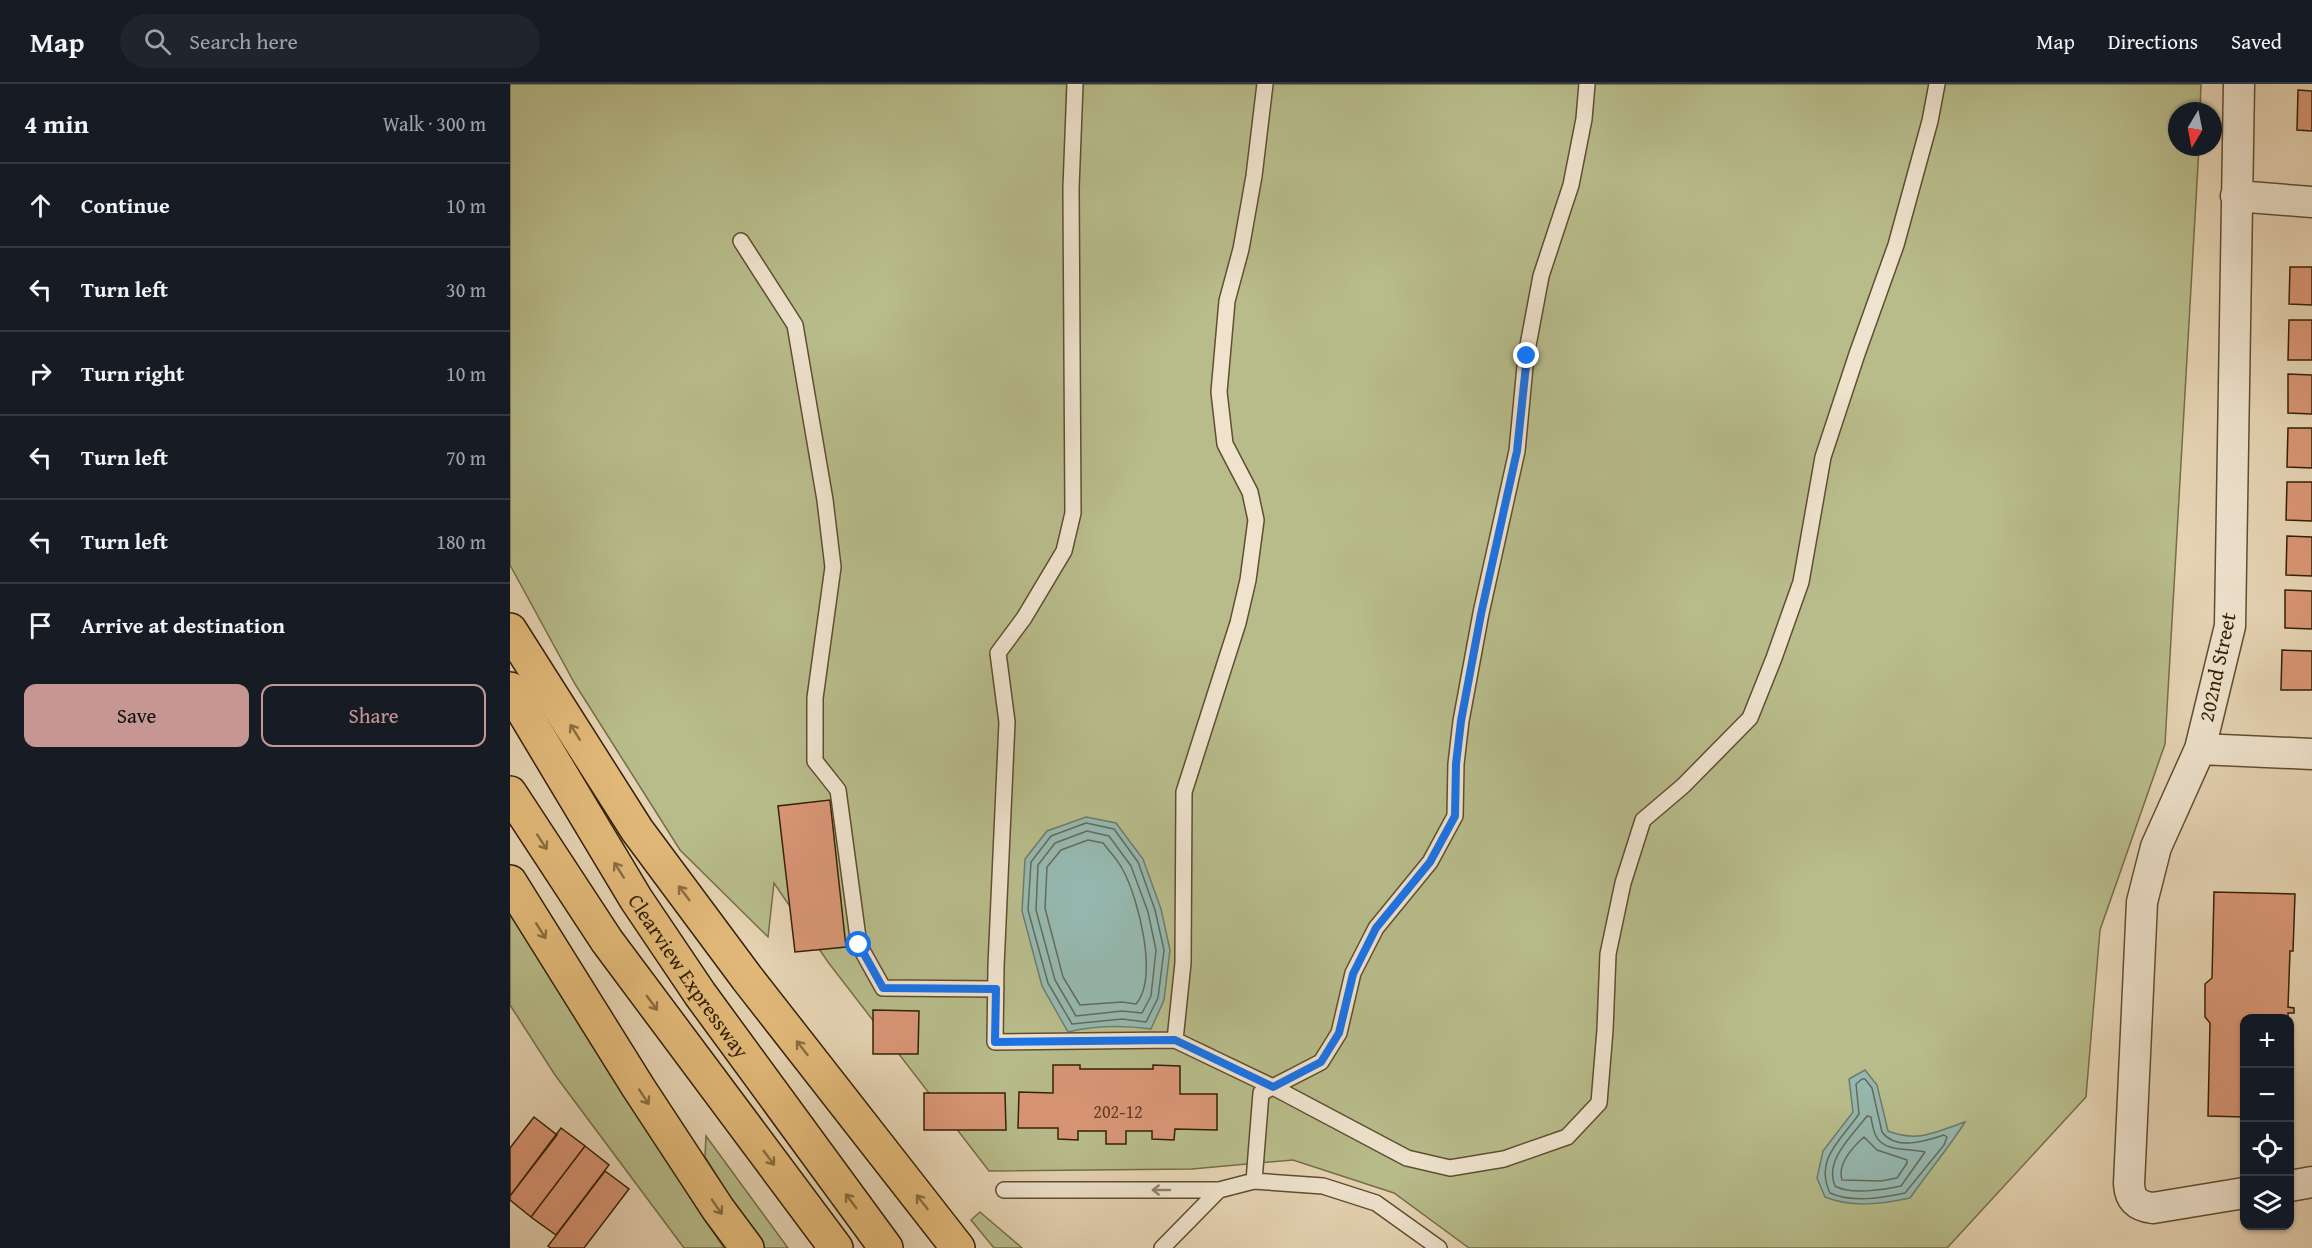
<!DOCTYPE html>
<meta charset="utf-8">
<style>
body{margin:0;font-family:"Gentium Book Plus",serif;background:#20242c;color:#f1f3f6}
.controls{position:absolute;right:18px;bottom:18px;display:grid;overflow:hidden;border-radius:12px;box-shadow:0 2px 4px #0004}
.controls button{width:54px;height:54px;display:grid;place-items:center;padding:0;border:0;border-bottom:2px solid #363941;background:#171b24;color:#f1f3f6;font:30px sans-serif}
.compass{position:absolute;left:1658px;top:18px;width:54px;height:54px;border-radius:50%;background:#171b24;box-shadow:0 2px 4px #0004;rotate:190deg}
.stop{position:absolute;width:18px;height:18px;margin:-14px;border:4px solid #1a73e8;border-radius:50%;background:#fff}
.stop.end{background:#1a73e8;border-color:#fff;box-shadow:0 2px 6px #0008}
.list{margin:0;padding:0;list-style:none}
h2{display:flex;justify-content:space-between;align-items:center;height:78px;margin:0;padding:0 24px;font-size:26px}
h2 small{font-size:20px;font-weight:400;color:#9ea1a6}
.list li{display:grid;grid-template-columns:39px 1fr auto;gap:18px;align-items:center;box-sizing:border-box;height:84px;padding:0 24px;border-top:2px solid #363941}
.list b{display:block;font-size:22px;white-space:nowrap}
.list em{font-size:20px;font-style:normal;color:#9ea1a6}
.actions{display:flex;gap:12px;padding:18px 24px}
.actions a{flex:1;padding:14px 0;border:2px solid #c59692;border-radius:12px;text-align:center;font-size:21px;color:#c59692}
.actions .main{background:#c59692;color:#111}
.icon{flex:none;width:33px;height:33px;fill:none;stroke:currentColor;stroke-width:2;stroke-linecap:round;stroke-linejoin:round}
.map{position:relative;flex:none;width:1802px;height:1164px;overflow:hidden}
header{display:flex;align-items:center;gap:36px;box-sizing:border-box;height:84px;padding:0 30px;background:#171b24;border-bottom:2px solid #363941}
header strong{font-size:28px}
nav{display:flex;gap:33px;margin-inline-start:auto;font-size:21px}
.search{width:420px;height:54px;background:#20242c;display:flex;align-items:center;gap:15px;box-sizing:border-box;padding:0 21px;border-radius:33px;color:#9ea1a6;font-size:22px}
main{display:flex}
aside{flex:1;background:#171b24}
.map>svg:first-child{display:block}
</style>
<header>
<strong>Map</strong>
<div class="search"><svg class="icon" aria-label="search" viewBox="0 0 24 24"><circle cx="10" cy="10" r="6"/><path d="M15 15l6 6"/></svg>Search here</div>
<nav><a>Map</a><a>Directions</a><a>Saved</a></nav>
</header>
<main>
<aside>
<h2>4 min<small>Walk · 300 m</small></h2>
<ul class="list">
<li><svg class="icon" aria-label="ahead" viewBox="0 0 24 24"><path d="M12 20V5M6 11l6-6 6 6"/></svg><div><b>Continue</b></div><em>10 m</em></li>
<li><svg class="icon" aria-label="left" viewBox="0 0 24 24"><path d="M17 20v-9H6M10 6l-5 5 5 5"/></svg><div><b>Turn left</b></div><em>30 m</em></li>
<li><svg class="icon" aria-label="right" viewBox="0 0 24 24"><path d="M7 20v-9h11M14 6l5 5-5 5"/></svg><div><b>Turn right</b></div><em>10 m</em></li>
<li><svg class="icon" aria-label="left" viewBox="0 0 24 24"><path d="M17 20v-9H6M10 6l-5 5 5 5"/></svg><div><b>Turn left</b></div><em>70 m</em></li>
<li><svg class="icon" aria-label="left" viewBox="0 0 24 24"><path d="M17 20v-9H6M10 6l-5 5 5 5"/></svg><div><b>Turn left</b></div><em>180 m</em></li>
<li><svg class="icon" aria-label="arrive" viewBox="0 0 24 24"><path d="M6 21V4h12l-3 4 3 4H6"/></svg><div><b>Arrive at destination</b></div></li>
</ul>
<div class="actions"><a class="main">Save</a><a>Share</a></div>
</aside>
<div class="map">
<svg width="1802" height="1164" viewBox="0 0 1802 1164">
<rect width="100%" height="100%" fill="#e6d4b4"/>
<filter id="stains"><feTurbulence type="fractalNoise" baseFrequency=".00333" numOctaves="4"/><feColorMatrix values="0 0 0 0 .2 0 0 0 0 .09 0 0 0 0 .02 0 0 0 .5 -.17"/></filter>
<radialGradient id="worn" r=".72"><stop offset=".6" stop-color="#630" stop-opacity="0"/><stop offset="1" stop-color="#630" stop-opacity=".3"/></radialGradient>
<path fill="#b8bc8b" stroke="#766e48" stroke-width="1.5" d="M0 0H1691L1690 27H1667V63H1689L1655 660 1590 846 1576 1013 1437 1164H959L884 1109 783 1076 682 1085 479 1087 318 878 264 799 258 853 170 766 65 600 0 481Z
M0 823 189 1127 214 1164H174L45 991 0 921Z
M196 1052 278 1164H252L195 1073Z
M470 1128 512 1164H484L461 1136Z"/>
<path fill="#96b8b0" stroke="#6e7c6b" stroke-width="1.5" d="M576 733 606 739 633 775 651 825 660 866 654 916 641 945C612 941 587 941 558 948L532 902 512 827 515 775 537 747Z
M1355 986 1367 1001 1378 1047C1409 1059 1425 1048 1455 1038 1438 1065 1418 1088 1400 1114 1372 1120 1342 1124 1315 1113L1307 1094 1313 1067 1343 1028 1339 995Z"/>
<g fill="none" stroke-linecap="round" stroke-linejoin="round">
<path stroke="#646c5a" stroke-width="1.5" d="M576 739 604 745 628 778 645 826 654 866 648 914 636 938 612 935 562 940 538 899 518 826 521 778 541 752Z
M577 747 599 752 621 782 638 828 646 866 641 912 632 929 612 927 566 932 545 896 526 826 528 781 545 759Z
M578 756 593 759C600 768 608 776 613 786 628 814 649 893 626 920L612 918 570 921 553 893 535 824 537 783 551 766Z
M1352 995H1355L1362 1004 1372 1048C1386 1067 1416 1057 1434 1051L1437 1053 1434 1061 1395 1109C1372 1114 1342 1119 1320 1109 1304 1075 1331 1056 1349 1030L1346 1000Z
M1357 1032 1361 1033C1362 1039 1363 1046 1366 1052 1374 1069 1402 1064 1415 1068L1391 1102C1374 1106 1340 1111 1325 1102 1314 1076 1342 1052 1357 1032Z
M1354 1053 1367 1066 1397 1076V1079L1387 1094 1371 1097 1332 1096C1327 1080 1344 1062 1354 1053Z"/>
</g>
<path fill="#d99676" stroke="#332104" stroke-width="1.5" d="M1788 6 1802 7V47L1787 46Z
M1780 183H1802V221L1779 220Z
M1779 236H1802V276H1778Z
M1778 290 1802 291V330L1778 329Z
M1778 344H1802V384L1777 383Z
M1777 398H1802V437L1776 436Z
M1777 452 1802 453V492L1776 491Z
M1775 506 1802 507V545L1775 544Z
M1772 566 1802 567V606H1771Z
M320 716 336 863 285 868 268 722Z
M1704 808 1785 810 1783 867H1780L1778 923 1784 924V929H1778V934H1734V1033L1698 1032 1700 939 1695 933V900L1702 894Z
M363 926 409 927 408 970H363Z
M543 981H570V985H643V981L670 982V1010H707V1046L665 1045 664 1056 642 1055V1047H616V1060H596V1047H568V1056L548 1055V1044H508L509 1008 543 1009Z
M414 1009H495L496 1046H414Z
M24 1033 47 1051 0 1112V1064Z
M51 1044 75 1062 21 1133 0 1116V1112Z
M75 1062 99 1081 46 1151 21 1133Z
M95 1087 119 1105 74 1164H41L38 1162Z"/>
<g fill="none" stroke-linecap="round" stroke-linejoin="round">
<g stroke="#604e30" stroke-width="18">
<path id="service" d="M565 0 561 104 563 429 554 467 514 534 488 569 497 638 486 882 485 958 665 956 673 879 674 708 728 539 738 496 746 436 740 408 715 360 709 308 717 217 731 165 744 92 755 0
M231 157 285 241 315 416 323 483 305 614V677L328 706 349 861 373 904 486 905
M665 956 763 1003 897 1074 940 1084 994 1075 1057 1053 1089 1019 1095 946 1098 870 1113 799 1133 736 1173 702 1240 634 1264 574 1291 498 1313 373 1347 270 1386 161 1420 37 1427 0
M744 1097 751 1009 811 978 829 949 843 889 866 844 920 778 945 732 946 680 951 637 971 529 1007 367 1016 272 1031 192 1061 101 1074 35 1077 0
M494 1106H709L744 1097 813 1102 866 1119 929 1164
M652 1164 709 1106"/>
</g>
<g stroke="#604e30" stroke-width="33">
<path id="minor" d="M1729 0 1720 542 1690 665 1646 763 1632 818 1619 1100C1620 1116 1627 1122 1643 1124L1734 1109
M1726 112 1802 118
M1690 665 1802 670
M1780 1102 1802 1098"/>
</g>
<g stroke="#332104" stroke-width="36">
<g id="motorway">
<path d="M0 546 127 746 237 894 448 1164"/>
<path id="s1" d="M0 605 126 815 190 910 376 1164"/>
<path d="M0 709 97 857 326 1164"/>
<path d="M0 798 128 1003 208 1125 237 1164"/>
</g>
</g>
<use href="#service" stroke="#efe3ce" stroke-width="15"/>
<use href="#minor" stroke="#efe3ce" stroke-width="30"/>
<use href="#motorway" stroke="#e3ba7a" stroke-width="33"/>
</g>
<defs><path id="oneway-shaft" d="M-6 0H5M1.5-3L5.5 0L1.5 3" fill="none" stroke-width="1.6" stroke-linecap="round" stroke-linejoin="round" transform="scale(1.5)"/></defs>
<g stroke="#8b6e3f">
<use href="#oneway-shaft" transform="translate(65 648) rotate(-122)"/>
<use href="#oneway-shaft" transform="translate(32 758) rotate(57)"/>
<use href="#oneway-shaft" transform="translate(109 786) rotate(-122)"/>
<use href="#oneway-shaft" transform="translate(174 809) rotate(-127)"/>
<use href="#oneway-shaft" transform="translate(31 847) rotate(58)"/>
<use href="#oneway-shaft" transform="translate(142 919) rotate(54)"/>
<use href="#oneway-shaft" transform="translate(292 964) rotate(-128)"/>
<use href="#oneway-shaft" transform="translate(134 1013) rotate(57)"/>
<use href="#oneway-shaft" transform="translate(259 1074) rotate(53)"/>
<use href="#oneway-shaft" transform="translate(341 1117) rotate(-127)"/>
<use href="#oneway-shaft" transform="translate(412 1118) rotate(-128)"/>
<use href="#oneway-shaft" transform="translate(207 1123) rotate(55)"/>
</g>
<use stroke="#918269" href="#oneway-shaft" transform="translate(651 1106) rotate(180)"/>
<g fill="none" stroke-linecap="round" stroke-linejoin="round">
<path stroke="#1a73e8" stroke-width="8" d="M349 861 373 904 486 905 485 958 665 956 763 1003 811 978 829 949 843 890 866 844 920 778 945 732 946 680 951 637 971 530 1007 367 1017 272"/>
</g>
<g text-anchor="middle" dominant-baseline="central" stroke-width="5" stroke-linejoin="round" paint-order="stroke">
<g font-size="18" fill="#5c3e20">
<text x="608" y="1027">202-12</text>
</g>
<g font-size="21" fill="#332104" stroke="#efe3ce">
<text transform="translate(1707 583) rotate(-78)">202nd Street</text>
<text stroke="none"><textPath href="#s1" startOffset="338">Clearview Expressway</textPath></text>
</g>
</g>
<rect width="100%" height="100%" filter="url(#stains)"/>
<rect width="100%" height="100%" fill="url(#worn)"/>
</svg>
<div class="controls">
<button>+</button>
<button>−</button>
<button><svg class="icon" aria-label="locate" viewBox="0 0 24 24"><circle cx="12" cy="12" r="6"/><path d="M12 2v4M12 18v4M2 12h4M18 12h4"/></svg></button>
<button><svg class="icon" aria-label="layers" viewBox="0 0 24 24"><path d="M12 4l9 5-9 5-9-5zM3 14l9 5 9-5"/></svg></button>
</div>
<svg class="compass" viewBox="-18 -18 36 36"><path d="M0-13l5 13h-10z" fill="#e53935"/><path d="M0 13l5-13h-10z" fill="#9ea1a6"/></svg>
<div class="stop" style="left:349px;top:861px"></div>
<div class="stop end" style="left:1017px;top:272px"></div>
</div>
</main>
